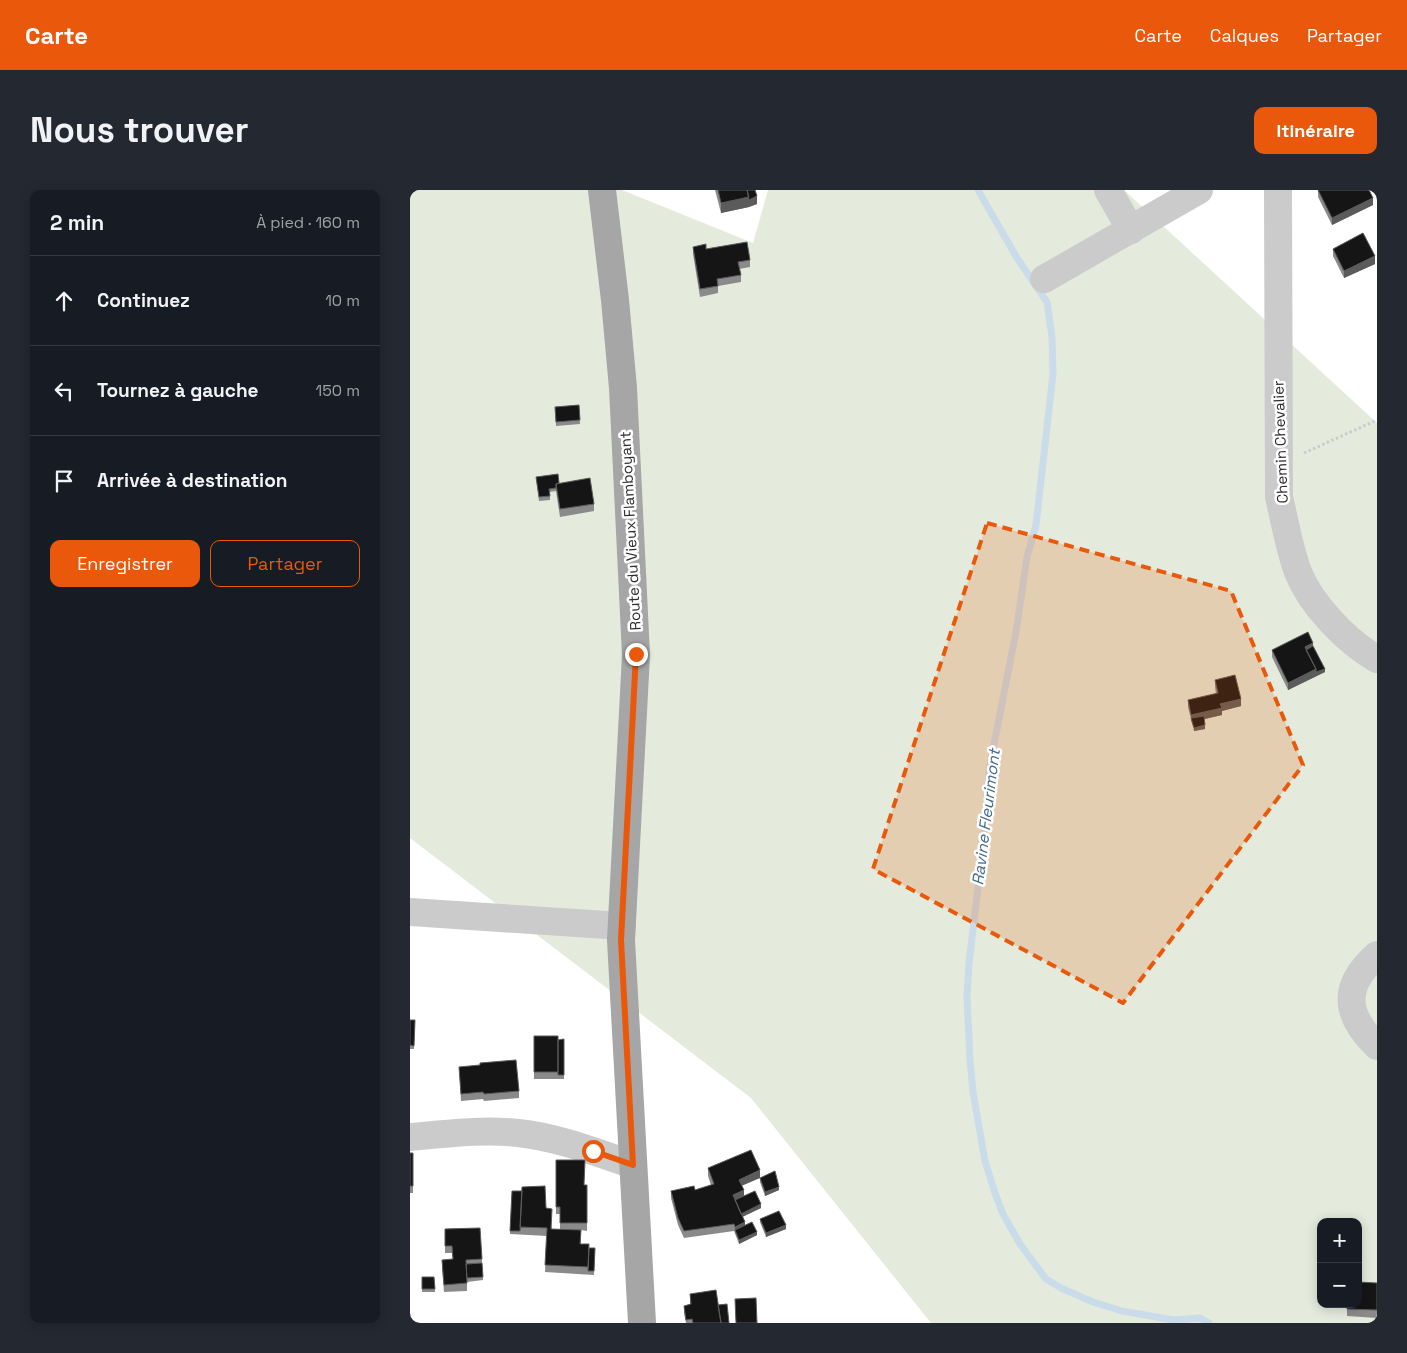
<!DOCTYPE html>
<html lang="fr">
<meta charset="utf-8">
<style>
body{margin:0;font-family:"Space Grotesk",sans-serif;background:#242831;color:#f1f3f6}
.controls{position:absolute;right:15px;bottom:15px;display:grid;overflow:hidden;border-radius:10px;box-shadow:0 2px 12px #0003}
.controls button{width:45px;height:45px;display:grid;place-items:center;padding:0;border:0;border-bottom:1px solid #363941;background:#171b24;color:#f1f3f6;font:25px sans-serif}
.stop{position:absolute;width:15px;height:15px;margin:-11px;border:4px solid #ea580c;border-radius:50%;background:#fff}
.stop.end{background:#ea580c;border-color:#fff;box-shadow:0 1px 5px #0008}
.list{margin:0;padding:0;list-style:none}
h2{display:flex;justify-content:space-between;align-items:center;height:65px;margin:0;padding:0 20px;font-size:21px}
h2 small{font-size:16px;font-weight:400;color:#9ea1a6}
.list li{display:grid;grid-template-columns:32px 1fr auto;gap:15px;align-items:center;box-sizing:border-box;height:90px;padding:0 20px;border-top:1px solid #363941}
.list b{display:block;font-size:19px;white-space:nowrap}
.list em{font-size:16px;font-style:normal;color:#9ea1a6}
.actions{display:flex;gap:10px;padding:15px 20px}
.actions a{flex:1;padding:11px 0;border:1px solid #ea580c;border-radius:10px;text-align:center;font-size:18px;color:#ea580c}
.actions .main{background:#ea580c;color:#fff}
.icon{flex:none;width:28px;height:28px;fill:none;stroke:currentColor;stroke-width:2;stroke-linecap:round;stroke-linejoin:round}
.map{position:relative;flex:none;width:967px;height:1133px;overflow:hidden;border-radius:10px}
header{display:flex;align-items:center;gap:30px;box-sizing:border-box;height:70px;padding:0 25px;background:#ea580c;color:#fff}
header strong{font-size:24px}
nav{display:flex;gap:28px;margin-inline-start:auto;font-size:18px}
.intro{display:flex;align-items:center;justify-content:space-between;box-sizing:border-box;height:120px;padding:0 30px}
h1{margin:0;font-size:35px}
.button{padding:12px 22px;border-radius:10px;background:#ea580c;color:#fff;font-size:18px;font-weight:700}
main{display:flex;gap:30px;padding:0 30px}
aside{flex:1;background:#171b24;border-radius:10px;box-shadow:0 2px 12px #0003}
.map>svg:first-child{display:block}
</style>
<header>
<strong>Carte</strong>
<nav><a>Carte</a><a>Calques</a><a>Partager</a></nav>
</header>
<div class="intro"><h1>Nous trouver</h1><a class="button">Itinéraire</a></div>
<main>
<aside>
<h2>2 min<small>À pied · 160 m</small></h2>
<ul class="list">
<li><svg class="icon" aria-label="ahead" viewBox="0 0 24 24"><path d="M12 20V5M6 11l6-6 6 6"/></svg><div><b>Continuez</b></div><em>10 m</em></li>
<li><svg class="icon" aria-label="left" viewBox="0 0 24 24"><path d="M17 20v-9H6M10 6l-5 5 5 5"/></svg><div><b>Tournez à gauche</b></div><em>150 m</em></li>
<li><svg class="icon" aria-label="arrive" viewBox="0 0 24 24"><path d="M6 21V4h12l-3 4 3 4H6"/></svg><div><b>Arrivée à destination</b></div></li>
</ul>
<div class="actions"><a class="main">Enregistrer</a><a>Partager</a></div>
</aside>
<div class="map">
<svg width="967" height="1133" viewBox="0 0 967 1133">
<rect width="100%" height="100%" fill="#fff"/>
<path fill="#e4ebdd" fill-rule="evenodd" d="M0 0H212L343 53 358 0H714L967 233V1133H521L341 908 0 648ZM911 1032H948V1114H911Z"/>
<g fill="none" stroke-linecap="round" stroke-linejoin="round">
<path stroke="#cadcea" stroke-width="7" d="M568 0 607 68 637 112 642 147 643 184 626 335 617 367 606 442 580 575 572 665 559 773 557 807 560 870 563 902 575 971 585 1003 593 1024 610 1054 636 1089 651 1098 683 1112 712 1121 763 1130 790 1128 799 1133"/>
<path stroke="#cbcbcb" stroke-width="3" stroke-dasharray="2.5 2.5" stroke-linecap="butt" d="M894 263 967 230"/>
<path stroke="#cbcbcb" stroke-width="28" d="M698 0 721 40
M868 0 869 307C875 332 879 358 888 382 901 415 937 452 967 469
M634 89 789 0
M0 722 212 736
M967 765C932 796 934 824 967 856
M0 947C35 944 72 939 108 943 147 947 185 962 223 975"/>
<path stroke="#a6a6a6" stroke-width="28" d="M192 0 205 110 213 198 226 465 211 750 232 1133"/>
</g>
<path fill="#8a8a8a" d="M305 0H345L347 14 339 17 311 23Z
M908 0 963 15 922 35 908 7Z
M283 57 296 59 340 70V77L329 79 331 85V92L308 96V103L290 107 283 64Z
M923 59 965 74 934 88 923 66Z
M169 215 170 234 146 236 145 217Z
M126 287 149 293 184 314V321L150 327 146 301 140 302V310L129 311Z
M903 456 915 482 878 500 862 467V460Z
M805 490 831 516 812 521V525L794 529 795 539 784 541 778 517V510L806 504 805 497Z
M0 830H5L4 859H0Z
M124 846 148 850 154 849V889H124Z
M49 877 109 901V908L74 911 73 909 51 911Z
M0 963H3V1003H0Z
M146 970 174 995H177V1041L171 1040V1054L179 1058H185L184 1085 135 1082 137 1046 100 1044 102 1001 136 1018 142 1039H150V1024H146Z
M298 978 332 996 334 1006 351 1018 332 1027 335 1035 347 1045 329 1054 324 1041 274 1048 268 1035 261 1008V1001L285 1000 301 995 298 986Z
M350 988 369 1000 355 1006 350 992Z
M350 1029 376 1039 356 1047 350 1032Z
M70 1038 73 1090 57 1092V1101L34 1102 32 1077 43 1069 42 1063H35V1039Z
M12 1087H24L25 1102H12Z
M967 1093V1128L937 1126V1114Z
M280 1104 308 1115 319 1133H276L274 1123V1116L280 1115Z"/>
<path fill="#5b5b5b" d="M347 6V14L339 17V10Z
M339 7V17L311 23V13Z
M963 8V15L922 35V28Z
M965 66V74L934 88V81Z
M903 453V460L896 463 895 457Z
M906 479H915V482L878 500V493Z
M831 509V516L812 521V525L782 532 781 525 810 514Z
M795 535V539L784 541V538Z
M350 980V988L329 997V990Z
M369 997V1000L355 1006V1002Z
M334 1000V1007L323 1012V1005Z
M351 1014V1018L330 1028V1024Z
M335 1032V1039L325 1040V1044V1037Z
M376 1035V1039L356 1047V1043Z
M347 1042V1045L329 1054V1050Z"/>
<path fill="#151515" stroke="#5b5b5b" d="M308 0H337L339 7 311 13Z
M337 0H345L347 6 339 10Z
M908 0H959L963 8 922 28Z
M953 43 965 66 934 81 923 59Z
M337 52 340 70 328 72 331 85 307 89 308 96 290 99 283 57 296 54V59Z
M169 215 170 230 146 232 145 217Z
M148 284 149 293 146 294V298L139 299 140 306 129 307 126 287Z
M180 288 184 314 150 319 146 294Z
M898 442 903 453 895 457 906 479 878 493 862 460Z
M903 456 915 479 906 482V479L896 460Z
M825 485 831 509 810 514 812 518 781 525 778 510 808 503 805 490Z
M794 526 795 535 784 538 781 528Z
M0 830H5L4 856 0 855Z
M124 846H148V882H124Z
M154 849V885H148V850Z
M106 870 109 901 74 904 73 902 51 904 49 877 70 875V873Z
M341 960 350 980 329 990 334 1000 323 1005 335 1032 325 1037 324 1034 274 1041 268 1028 261 1001 284 996 285 1000 304 994 298 978Z
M0 963H3V996H0Z
M146 970H175L174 995H177V1033H150V1017H146Z
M365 981 369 997 355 1002 350 988Z
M135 996 136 1018 142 1019 141 1039 171 1040 170 1054H179L178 1077 135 1075 137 1038 110 1037 112 997Z
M102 1001H112L110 1041H100Z
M345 1001 351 1014 331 1024 325 1010Z
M369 1021 376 1035 356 1043 350 1029Z
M342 1032 347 1042 329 1050 325 1040Z
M70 1038 72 1069 56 1070 57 1093 34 1095 32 1070 43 1069 42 1056H35V1039Z
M179 1058H185L184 1081H178Z
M72 1073 73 1087 57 1088 56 1074Z
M12 1087H24L25 1099H12Z
M948 1092 967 1093V1120L937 1119V1114H948Z
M306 1100 311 1133H283L282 1129 276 1130 274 1116 281 1114 280 1104Z
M346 1108 347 1133H326L325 1109Z
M317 1114 319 1133H311L308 1115Z"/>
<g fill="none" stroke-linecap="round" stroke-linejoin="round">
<path stroke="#ea580c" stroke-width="6" d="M183 961 223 975 211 750 226 464"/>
</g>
<path fill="#e8590c" fill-opacity="0.2" stroke="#e8590c" stroke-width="4" stroke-dasharray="10 6" stroke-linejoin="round" d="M577 333 821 401 893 575 713 813 463 679Z"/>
<g text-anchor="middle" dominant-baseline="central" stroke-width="5" stroke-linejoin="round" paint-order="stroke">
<g font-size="15" fill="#2e2e2e" stroke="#fff">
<text transform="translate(870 252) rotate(-92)">Chemin Chevalier</text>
<text transform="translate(220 341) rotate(-93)">Route du Vieux Flamboyant</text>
</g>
<g font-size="16" font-style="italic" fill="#406b8d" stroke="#fff">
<text transform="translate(576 627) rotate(-83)">Ravine Fleurimont</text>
</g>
</g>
</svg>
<div class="controls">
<button>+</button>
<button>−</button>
</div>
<div class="stop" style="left:183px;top:961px"></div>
<div class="stop end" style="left:226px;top:464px"></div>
</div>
</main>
